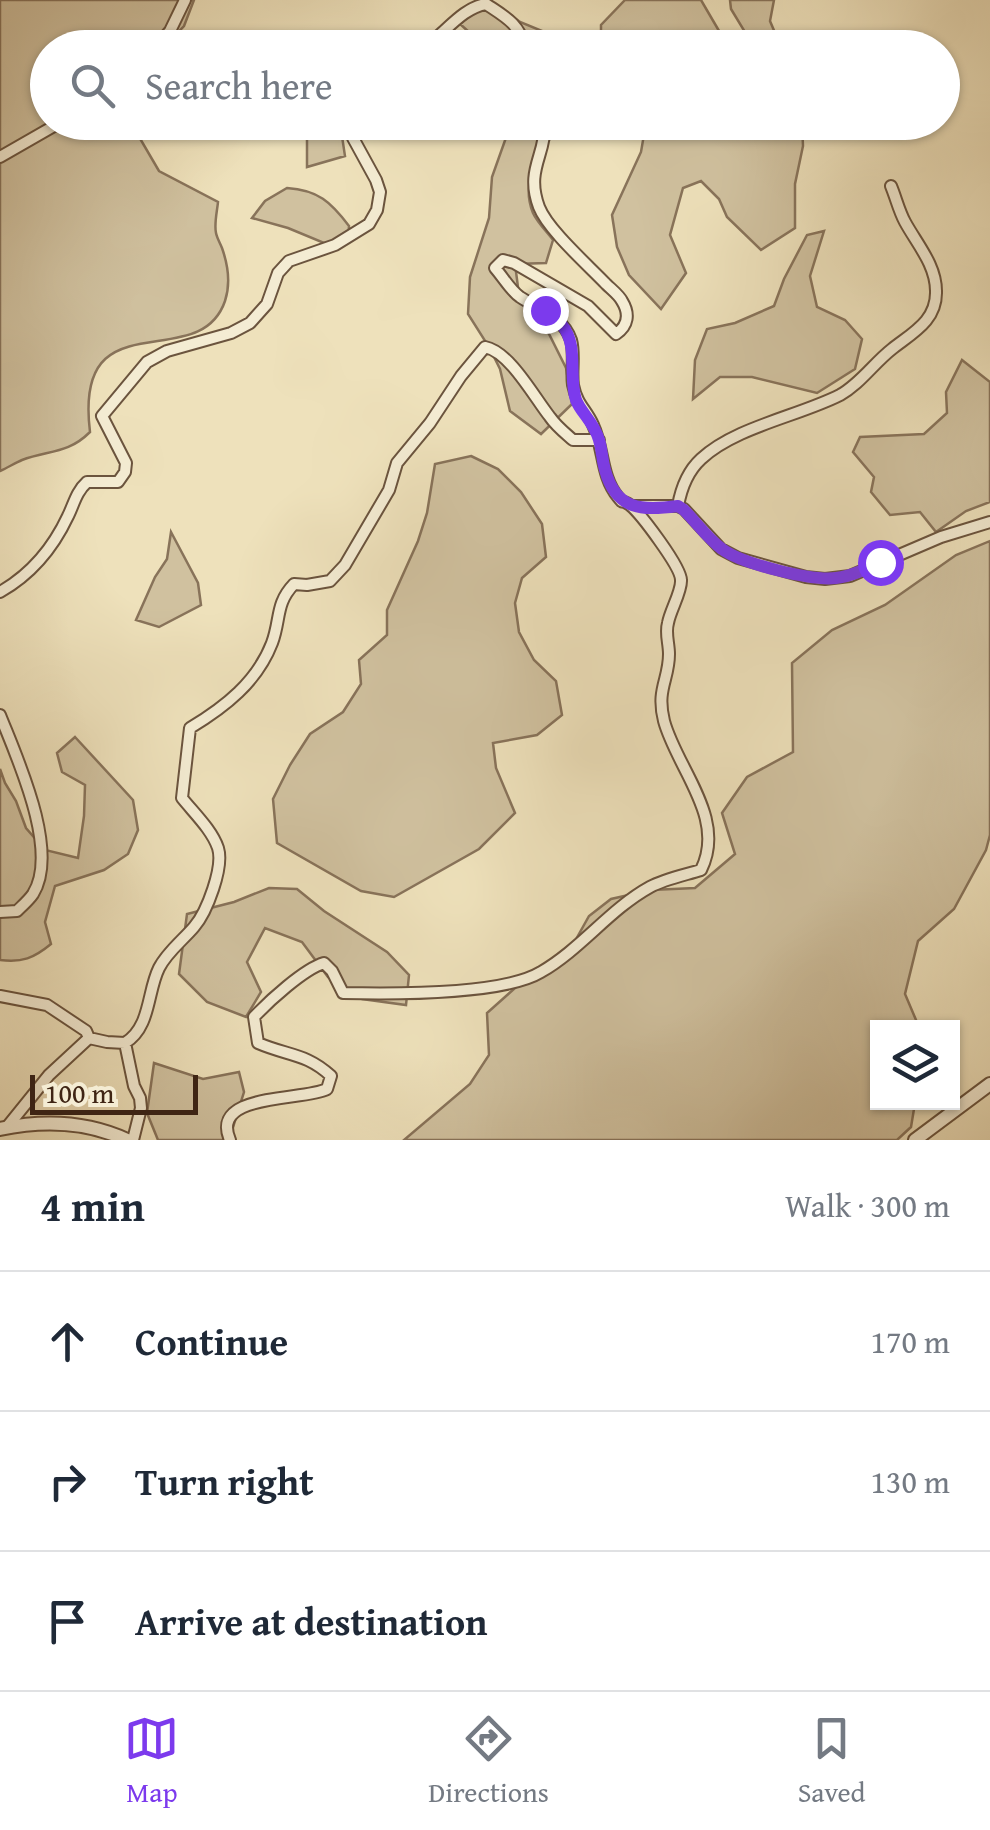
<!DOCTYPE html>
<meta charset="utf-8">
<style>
body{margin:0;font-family:"Gentium Book Plus",serif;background:#f6f6f7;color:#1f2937}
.controls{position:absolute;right:30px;bottom:30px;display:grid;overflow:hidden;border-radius:0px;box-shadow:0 2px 8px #0004}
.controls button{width:90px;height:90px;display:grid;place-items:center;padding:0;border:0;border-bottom:2px solid #e0e1e3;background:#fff;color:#1f2937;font:50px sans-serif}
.scale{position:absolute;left:30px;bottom:25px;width:168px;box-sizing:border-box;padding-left:10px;border:5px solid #3f2514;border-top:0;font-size:28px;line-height:35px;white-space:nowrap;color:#3f2514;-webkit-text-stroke:8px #f4ecd3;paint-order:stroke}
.stop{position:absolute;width:30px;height:30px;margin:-22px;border:8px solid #7c3aed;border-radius:50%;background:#fff}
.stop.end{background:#7c3aed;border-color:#fff;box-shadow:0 2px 10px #0008}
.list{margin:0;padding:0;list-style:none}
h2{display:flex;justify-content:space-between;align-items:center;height:130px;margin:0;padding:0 40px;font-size:42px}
h2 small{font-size:32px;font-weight:400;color:#747a83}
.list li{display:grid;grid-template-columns:65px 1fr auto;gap:30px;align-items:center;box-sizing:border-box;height:140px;padding:0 40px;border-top:2px solid #e0e1e3}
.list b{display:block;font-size:38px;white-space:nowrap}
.list em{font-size:32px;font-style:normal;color:#747a83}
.icon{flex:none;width:55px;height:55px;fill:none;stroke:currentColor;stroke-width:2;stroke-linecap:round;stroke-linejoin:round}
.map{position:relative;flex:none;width:990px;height:1140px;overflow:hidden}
.search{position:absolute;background:#fff;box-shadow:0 2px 8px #0004;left:30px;right:30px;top:30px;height:110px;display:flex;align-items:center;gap:25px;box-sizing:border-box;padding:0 35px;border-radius:55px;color:#747a83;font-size:38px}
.sheet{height:550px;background:#fff}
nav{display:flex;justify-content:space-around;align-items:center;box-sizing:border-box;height:140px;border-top:2px solid #e0e1e3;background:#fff;font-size:28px;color:#747a83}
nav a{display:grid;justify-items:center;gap:5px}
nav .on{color:#7c3aed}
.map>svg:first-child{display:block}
</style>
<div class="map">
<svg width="990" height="1140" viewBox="0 0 990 1140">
<rect width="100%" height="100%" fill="#eee1bb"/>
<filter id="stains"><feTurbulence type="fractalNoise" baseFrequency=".002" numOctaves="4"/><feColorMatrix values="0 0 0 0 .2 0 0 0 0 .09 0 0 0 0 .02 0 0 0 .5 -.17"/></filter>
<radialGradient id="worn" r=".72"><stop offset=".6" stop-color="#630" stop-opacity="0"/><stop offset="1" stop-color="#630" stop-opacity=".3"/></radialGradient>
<path fill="#d0c19f" stroke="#88735a" stroke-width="2.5" d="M0 0H194L184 26 164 47 48 48V122L131 123 159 171 218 202C217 212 214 224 216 233 217 238 220 243 222 248 228 265 231 283 225 301 199 377 73 295 90 432 68 454 49 450 22 460 15 463 7 468 0 471Z
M625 0H701L722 36 745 32 731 9 730 0H774L770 21 781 47H601V25Z
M500 7 520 22 547 33 558 47H481L479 41 460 24 479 8Z
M307 123H340L345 156 307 167Z
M508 123H562C541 149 519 178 533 213 537 222 547 232 553 240L546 263 515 264 519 295 549 334 566 368 572 404 541 434 510 411 500 369 489 347 468 314 470 277 489 218 492 177 508 132Z
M646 123H802L803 146 795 184V228L761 250 727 217 719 199 701 181 683 188 670 235 686 273 661 309 629 275 617 247 612 215 641 152Z
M287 188C318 190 331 202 349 226L348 241 324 243 288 228 252 218 265 201Z
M824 231 810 276 817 307 845 320 862 339 855 369 817 393 752 377H720L693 399 695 360 707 329 735 323 774 306 784 279 807 235Z
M962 360 990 382V502L966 511 936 532 920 512 890 515 871 492 874 477 853 452 860 437 924 434 947 413 946 392Z
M471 456 498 469 521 492 542 524 546 557 522 578 515 603 519 632 534 660 556 681 562 715 537 735 493 743 496 768 515 813 479 849 394 897 361 891 277 843 273 799 290 765 310 734 343 712 361 684 359 660 387 635V610L418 541 427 513 435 464Z
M171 532 198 583 201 605 159 627 136 620 155 577 167 559Z
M990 541V835L986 850 954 909 918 941 905 994 919 1027 878 1028V1102L915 1103 911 1127 897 1140H404L470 1084 489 1055 487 1013 515 988 550 969 570 950 589 916 611 899 651 890 695 888 735 854 722 813 747 777 793 752 792 663 832 630 885 605 956 555Z
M75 737 133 800 138 830 128 854 104 870 55 886 45 922 51 944C34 958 22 963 0 960V769L5 783 16 801 26 828 45 850 78 858 84 816 85 785 62 772 57 753Z
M269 888 297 889 324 911 387 952 409 975 406 1005 362 999 328 977 302 942 265 928 247 962 261 992 246 1017 207 1002 179 974 187 914 234 902Z
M154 1063 203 1079 239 1072 244 1092 230 1137 231 1140H158L147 1113Z"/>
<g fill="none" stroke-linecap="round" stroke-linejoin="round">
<g stroke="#6b543e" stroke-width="14">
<path id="minor" d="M486 4C507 18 518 23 526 48
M155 48 170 31 185 0
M423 48C444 35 461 8 486 4
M0 157 61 122
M631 506H678L684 509 721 549 738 558 806 577 825 579 850 576 941 537 990 522
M678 506C681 489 688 471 701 459 735 427 799 416 840 395 860 384 874 363 892 349 912 333 937 321 936 291 936 265 917 244 905 222 899 211 896 198 891 186
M0 592C30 575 53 548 68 516 74 504 76 492 87 482H118L125 472 126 463 102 416 147 362 167 351 231 333 250 323 267 304 278 273 289 261 335 245 369 224 377 210 380 192 376 180 353 138 360 122
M0 715C17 758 60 851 33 894 29 900 22 906 17 911L0 912
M0 996 47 1005 86 1031 89 1038 107 1042 125 1043C151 1027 147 992 159 968 167 952 183 940 194 927 207 912 224 867 218 848 212 830 194 813 182 798L190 728C225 707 257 682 272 643 281 619 275 604 294 584L307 585 330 581 345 565 389 490 397 463 430 423 461 376 485 347C510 352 534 397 550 417 556 426 565 433 573 440H599
M125 1043 134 1086 140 1098 141 1108 133 1140
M7 1127 49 1075 89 1038
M230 1140C209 1092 305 1101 327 1089L331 1076C306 1053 288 1056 258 1043L254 1017C269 1001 304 969 324 963L332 971 343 993C390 994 503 995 541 972 581 949 610 909 650 887 665 879 685 875 701 870 727 818 677 769 664 721 656 689 669 680 669 654 669 643 665 633 668 623 670 611 682 591 681 580 681 567 641 514 630 505 620 498 625 506 618 497 601 477 604 448 593 425 586 409 577 405 573 385 571 371 575 354 571 340 563 316 538 309 520 297 510 290 503 277 495 268L503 260 514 263 588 306 616 334C628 326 630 314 622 301 619 295 611 289 606 284 588 265 548 230 539 207 525 169 546 156 545 122"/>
</g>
<g stroke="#6b543e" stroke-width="16">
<path id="tertiary" d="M0 1129C43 1120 86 1121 127 1140
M915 1140 990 1084"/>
</g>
<use href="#minor" stroke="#f4ecd3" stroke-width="10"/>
<use href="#tertiary" stroke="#f4ecd3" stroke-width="12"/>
</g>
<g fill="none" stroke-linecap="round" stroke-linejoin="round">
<path stroke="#7c3aed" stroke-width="12" d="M545 310C550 314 558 319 562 325 579 346 568 376 576 400 581 413 594 422 599 440 602 449 602 460 605 470 616 510 641 511 678 506L684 510C696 522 708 539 722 549 742 564 812 581 836 578 852 576 866 569 880 562"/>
</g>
<rect width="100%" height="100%" filter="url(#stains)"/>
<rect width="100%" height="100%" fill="url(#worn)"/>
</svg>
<div class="controls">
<button><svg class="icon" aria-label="layers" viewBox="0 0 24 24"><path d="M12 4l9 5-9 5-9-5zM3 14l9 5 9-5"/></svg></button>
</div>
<div class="scale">100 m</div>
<div class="stop" style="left:880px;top:562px"></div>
<div class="stop end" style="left:545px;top:310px"></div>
<div class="search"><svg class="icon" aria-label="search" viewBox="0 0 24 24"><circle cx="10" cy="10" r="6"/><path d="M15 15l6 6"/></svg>Search here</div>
</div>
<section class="sheet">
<h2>4 min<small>Walk · 300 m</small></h2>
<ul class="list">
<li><svg class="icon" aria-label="ahead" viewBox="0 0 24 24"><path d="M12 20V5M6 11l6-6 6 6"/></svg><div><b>Continue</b></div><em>170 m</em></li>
<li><svg class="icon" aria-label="right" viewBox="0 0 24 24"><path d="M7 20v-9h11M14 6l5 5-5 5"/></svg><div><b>Turn right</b></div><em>130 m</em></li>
<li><svg class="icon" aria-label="arrive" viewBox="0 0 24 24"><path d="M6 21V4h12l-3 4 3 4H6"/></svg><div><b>Arrive at destination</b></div></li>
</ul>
</section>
<nav>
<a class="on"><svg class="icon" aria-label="map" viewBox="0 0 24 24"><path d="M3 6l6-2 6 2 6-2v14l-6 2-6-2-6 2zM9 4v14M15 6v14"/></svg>Map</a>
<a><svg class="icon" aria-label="directions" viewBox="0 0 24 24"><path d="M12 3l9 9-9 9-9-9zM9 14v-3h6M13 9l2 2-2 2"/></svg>Directions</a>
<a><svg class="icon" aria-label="saved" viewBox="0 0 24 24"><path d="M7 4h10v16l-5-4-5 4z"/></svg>Saved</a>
</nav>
